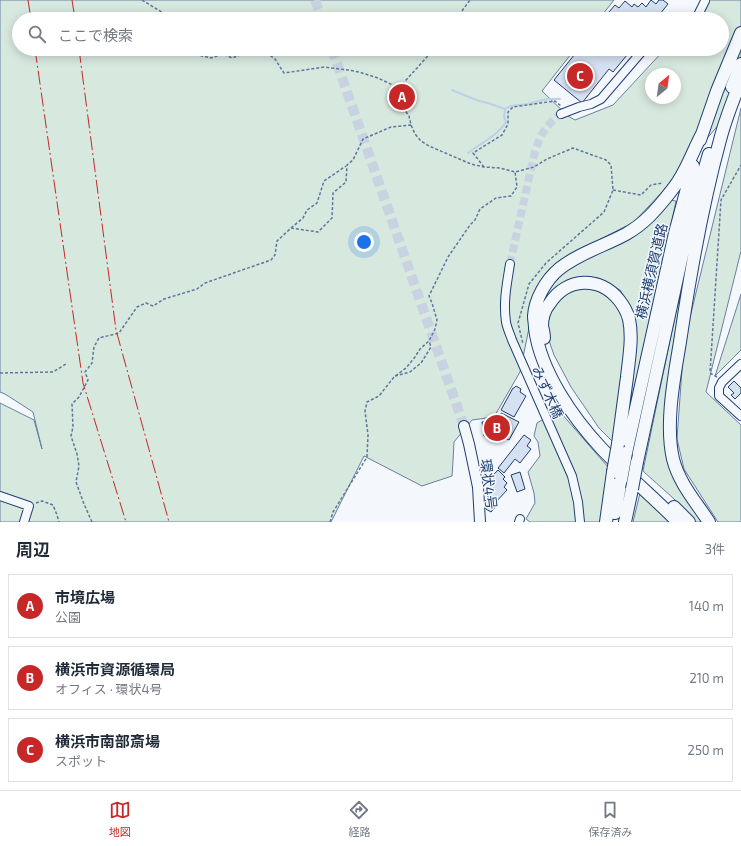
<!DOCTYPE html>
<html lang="ja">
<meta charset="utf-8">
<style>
body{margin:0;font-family:"Exo 2","Noto Sans JP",sans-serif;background:#f6f6f7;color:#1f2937}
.compass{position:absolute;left:645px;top:68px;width:36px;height:36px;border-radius:50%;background:#fff;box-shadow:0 2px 10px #0003;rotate:29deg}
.you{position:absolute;left:364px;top:242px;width:14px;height:14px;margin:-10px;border:3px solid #fff;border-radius:50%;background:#1a73e8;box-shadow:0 0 0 6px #1a73e833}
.badge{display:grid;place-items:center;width:26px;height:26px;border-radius:50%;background:#c62828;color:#fff;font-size:13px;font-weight:700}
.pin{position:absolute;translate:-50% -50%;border:2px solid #fff;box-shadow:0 1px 4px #0006}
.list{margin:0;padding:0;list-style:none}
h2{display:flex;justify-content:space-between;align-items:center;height:52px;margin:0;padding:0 16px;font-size:17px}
h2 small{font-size:13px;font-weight:400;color:#747a83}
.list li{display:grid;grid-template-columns:26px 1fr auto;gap:12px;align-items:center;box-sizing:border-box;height:64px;margin:0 8px 8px;padding:0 8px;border:1px solid #e0e1e3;border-radius:0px}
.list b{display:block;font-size:15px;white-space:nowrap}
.list p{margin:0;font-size:13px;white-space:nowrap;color:#747a83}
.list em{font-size:13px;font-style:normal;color:#747a83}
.icon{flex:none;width:22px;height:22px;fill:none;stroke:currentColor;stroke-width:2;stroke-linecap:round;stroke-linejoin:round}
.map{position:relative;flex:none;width:741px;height:522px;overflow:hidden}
.search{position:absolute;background:#fff;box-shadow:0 2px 10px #0003;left:12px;right:12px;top:12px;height:44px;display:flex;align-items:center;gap:10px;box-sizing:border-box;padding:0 14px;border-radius:22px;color:#747a83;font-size:15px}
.sheet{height:268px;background:#fff}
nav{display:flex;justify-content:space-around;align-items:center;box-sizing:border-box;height:56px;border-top:1px solid #e0e1e3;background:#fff;font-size:11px;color:#747a83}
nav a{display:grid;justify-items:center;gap:2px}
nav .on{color:#c62828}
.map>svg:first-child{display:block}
</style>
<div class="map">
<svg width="741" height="522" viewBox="0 0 741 522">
<rect width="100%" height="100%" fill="#f4f7fb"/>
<path fill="#d7e8df" stroke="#687fa3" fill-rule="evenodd" d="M0 0H614L599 19H19V49H575L542 91 568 116 575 120 613 105 665 49H722V19H694L706 0H741V98L662 192 634 222 595 242 537 289 520 372 494 417 472 420 454 442 453 461 452 476 422 486 364 456 331 522H0V403L34 420 42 449 33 412 5 394 0 392ZM651 74H675V98H651Z
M741 108V251L706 392 741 425V522H718L684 469 677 439 684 342Z
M669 200 676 201 625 441 630 306 620 290 598 278H575L548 297 544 293 566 270Z
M682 282H685L665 434 703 522H695C681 503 660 487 643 471Z
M587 285 611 297 623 317 626 339 613 442 599 428 571 387 554 355 547 335 548 317 564 292Z
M741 294V350L715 376Z
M561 413 608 467 601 522H530L526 519 535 503 534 493 528 472 540 456 538 442 534 436 537 423 542 420Z
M641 489 674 522H633Z"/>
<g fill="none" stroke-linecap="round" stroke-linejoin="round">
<path stroke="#bed0e5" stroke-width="2" d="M452 90 479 101 488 103 505 109 511 106 528 104 547 99H560
M468 153C480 144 499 134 506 122L504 117 505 109"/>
</g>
<path fill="#d5e0f0" stroke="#1d3f73" d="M651 0 656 4 659 0H663L668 4 656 19H603L615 5 619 8 625 1 632 7 634 4 638 7 642 3 646 7Z
M579 49H632L613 72 609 69 582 103 554 80Z
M734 381 741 388V393L735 399 731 395 734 393 728 387Z
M516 386 521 389 520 392 526 396 514 417 501 410 513 388H514Z
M501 413 519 422 509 440 497 434 484 436 482 422 497 420Z
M524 435 531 440 527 446 531 449 520 463 515 459 504 473 498 468Z
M498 470 505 477 503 479 507 483 504 487 507 490 495 503 497 505 491 512 486 509 484 502 489 497 487 496 491 492 483 486Z
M520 472 525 489 517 492 511 475Z"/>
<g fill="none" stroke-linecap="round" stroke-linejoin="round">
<path stroke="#c9d2e0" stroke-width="8" stroke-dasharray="8 4" stroke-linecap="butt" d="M510 264 535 151C541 134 545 126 561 114"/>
<path stroke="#c9d2e0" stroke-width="10" stroke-dasharray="10 5" stroke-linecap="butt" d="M315 0 322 19
M332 49 464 426"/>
<g stroke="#1d3f73" stroke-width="10">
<path id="minor" d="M696 19 705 1
M561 114 579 107 591 104 601 99 644 49
M510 264C507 283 503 302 506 322 507 328 510 334 512 340L572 476 578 502 580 522
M741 364 722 382 719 388V396L741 416
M0 496 29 506 24 522
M519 522 520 519"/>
</g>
<g stroke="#1d3f73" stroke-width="12">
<path id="major" d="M464 426 469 444 478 487 480 522"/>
</g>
<g stroke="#1d3f73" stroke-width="14">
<path id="highway" d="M732 87 741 64
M700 140 717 91 741 33
M544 338C544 334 543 330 542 326 542 317 545 309 550 303 567 277 600 276 619 300 623 305 627 312 629 319 633 338 629 358 627 377 624 399 621 422 618 444
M626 453 675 233 693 166
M637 462 689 223 709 154
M674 507 689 522
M615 513 621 480
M606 522 613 472
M625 522 632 489
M678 522C653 497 626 474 602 449 573 418 540 371 535 328 535 324 534 320 534 316 535 299 546 280 559 269 579 253 604 246 626 234 644 224 656 210 668 195 672 190 676 185 679 180 688 166 694 149 702 134
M709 522C696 502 679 483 673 459 665 424 674 378 680 342 690 274 702 206 720 140 725 120 733 100 741 80"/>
</g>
<path stroke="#5e769c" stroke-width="1.5" stroke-dasharray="3 2" stroke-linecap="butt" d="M142 0 168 16 169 19
M456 19 470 0
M187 49 194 54 211 58 223 54 232 58 249 52 263 50 275 59 284 73 324 67 348 70 359 72 378 78 399 88
M399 88 402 106 409 116 411 125 415 134 421 141 429 146 471 164 484 167 500 168 515 172 534 167 547 159 573 148 606 160 611 165 613 190 604 212 546 263 529 284 518 323 523 344
M399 88 434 49
M484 167 473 153 502 135 508 124V112L513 107 555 101 561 106
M613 190 641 195 651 185 663 183
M291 228 303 218 307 210 317 203 324 181 346 166
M0 373 53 372 66 364
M395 376 410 372 421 363 431 347 429 341
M717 377 710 373 721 200 741 165
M36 503 42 501 53 505 57 515 59 522
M92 522 84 504 76 482 79 466 77 454 71 436 73 427 72 404 79 397 88 380 85 372 92 363 94 347 99 338 119 333 137 307 146 303 153 306 164 299 197 289 205 283 271 260 275 255 277 241 291 228 318 232 332 218 333 193 346 182 347 165 353 160 363 139 391 127 411 125
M330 522 333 512 367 457 368 435 365 411 367 402 379 396 394 377 406 368 415 357 420 349 429 341 435 329 437 320 432 303 429 296 448 257 470 225 475 220 480 209 496 198 511 196 517 187 515 172"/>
<use href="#minor" stroke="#f4f7fb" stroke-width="8"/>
<use href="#major" stroke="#f4f7fb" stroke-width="10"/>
<use href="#highway" stroke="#f4f7fb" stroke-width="12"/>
<g stroke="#1d3f73" stroke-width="14" stroke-linecap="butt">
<path id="highway-bridge" d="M613 472 618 444
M621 480 626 453
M632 489 637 462"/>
</g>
<use href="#highway-bridge" stroke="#f4f7fb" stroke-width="12"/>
<path stroke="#c62828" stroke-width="1" stroke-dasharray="14 3 2 3" stroke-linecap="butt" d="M28 0 31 19
M72 0 75 19
M35 49 83 383 126 522
M79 49 116 330 169 522"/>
</g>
<g text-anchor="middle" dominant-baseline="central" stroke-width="3" stroke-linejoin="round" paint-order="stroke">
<g font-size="14" fill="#1d3f73" stroke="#f4f7fb">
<text transform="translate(651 271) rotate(-77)">横浜横須賀道路</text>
<text transform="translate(548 392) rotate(66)">みず木橋</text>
<text transform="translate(489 484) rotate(83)">環状4号</text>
</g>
</g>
</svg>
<svg class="compass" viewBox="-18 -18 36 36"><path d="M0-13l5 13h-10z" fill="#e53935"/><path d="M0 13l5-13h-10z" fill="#747a83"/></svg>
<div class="you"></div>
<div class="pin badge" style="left:402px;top:97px">A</div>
<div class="pin badge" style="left:497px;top:428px">B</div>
<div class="pin badge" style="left:580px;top:76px">C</div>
<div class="search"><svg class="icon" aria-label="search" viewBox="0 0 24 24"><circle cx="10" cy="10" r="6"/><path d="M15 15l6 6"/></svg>ここで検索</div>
</div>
<section class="sheet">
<h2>周辺<small>3件</small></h2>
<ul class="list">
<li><span class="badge">A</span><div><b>市境広場</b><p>公園</p></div><em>140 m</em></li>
<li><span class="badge">B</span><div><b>横浜市資源循環局</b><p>オフィス · 環状4号</p></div><em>210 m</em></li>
<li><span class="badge">C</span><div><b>横浜市南部斎場</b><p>スポット</p></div><em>250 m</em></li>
</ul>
</section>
<nav>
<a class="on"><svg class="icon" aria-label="map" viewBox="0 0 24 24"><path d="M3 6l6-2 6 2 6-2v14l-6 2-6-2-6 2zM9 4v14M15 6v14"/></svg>地図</a>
<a><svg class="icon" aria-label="directions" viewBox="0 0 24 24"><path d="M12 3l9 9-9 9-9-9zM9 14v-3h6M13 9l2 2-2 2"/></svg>経路</a>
<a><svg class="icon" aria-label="saved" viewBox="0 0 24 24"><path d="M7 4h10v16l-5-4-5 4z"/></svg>保存済み</a>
</nav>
